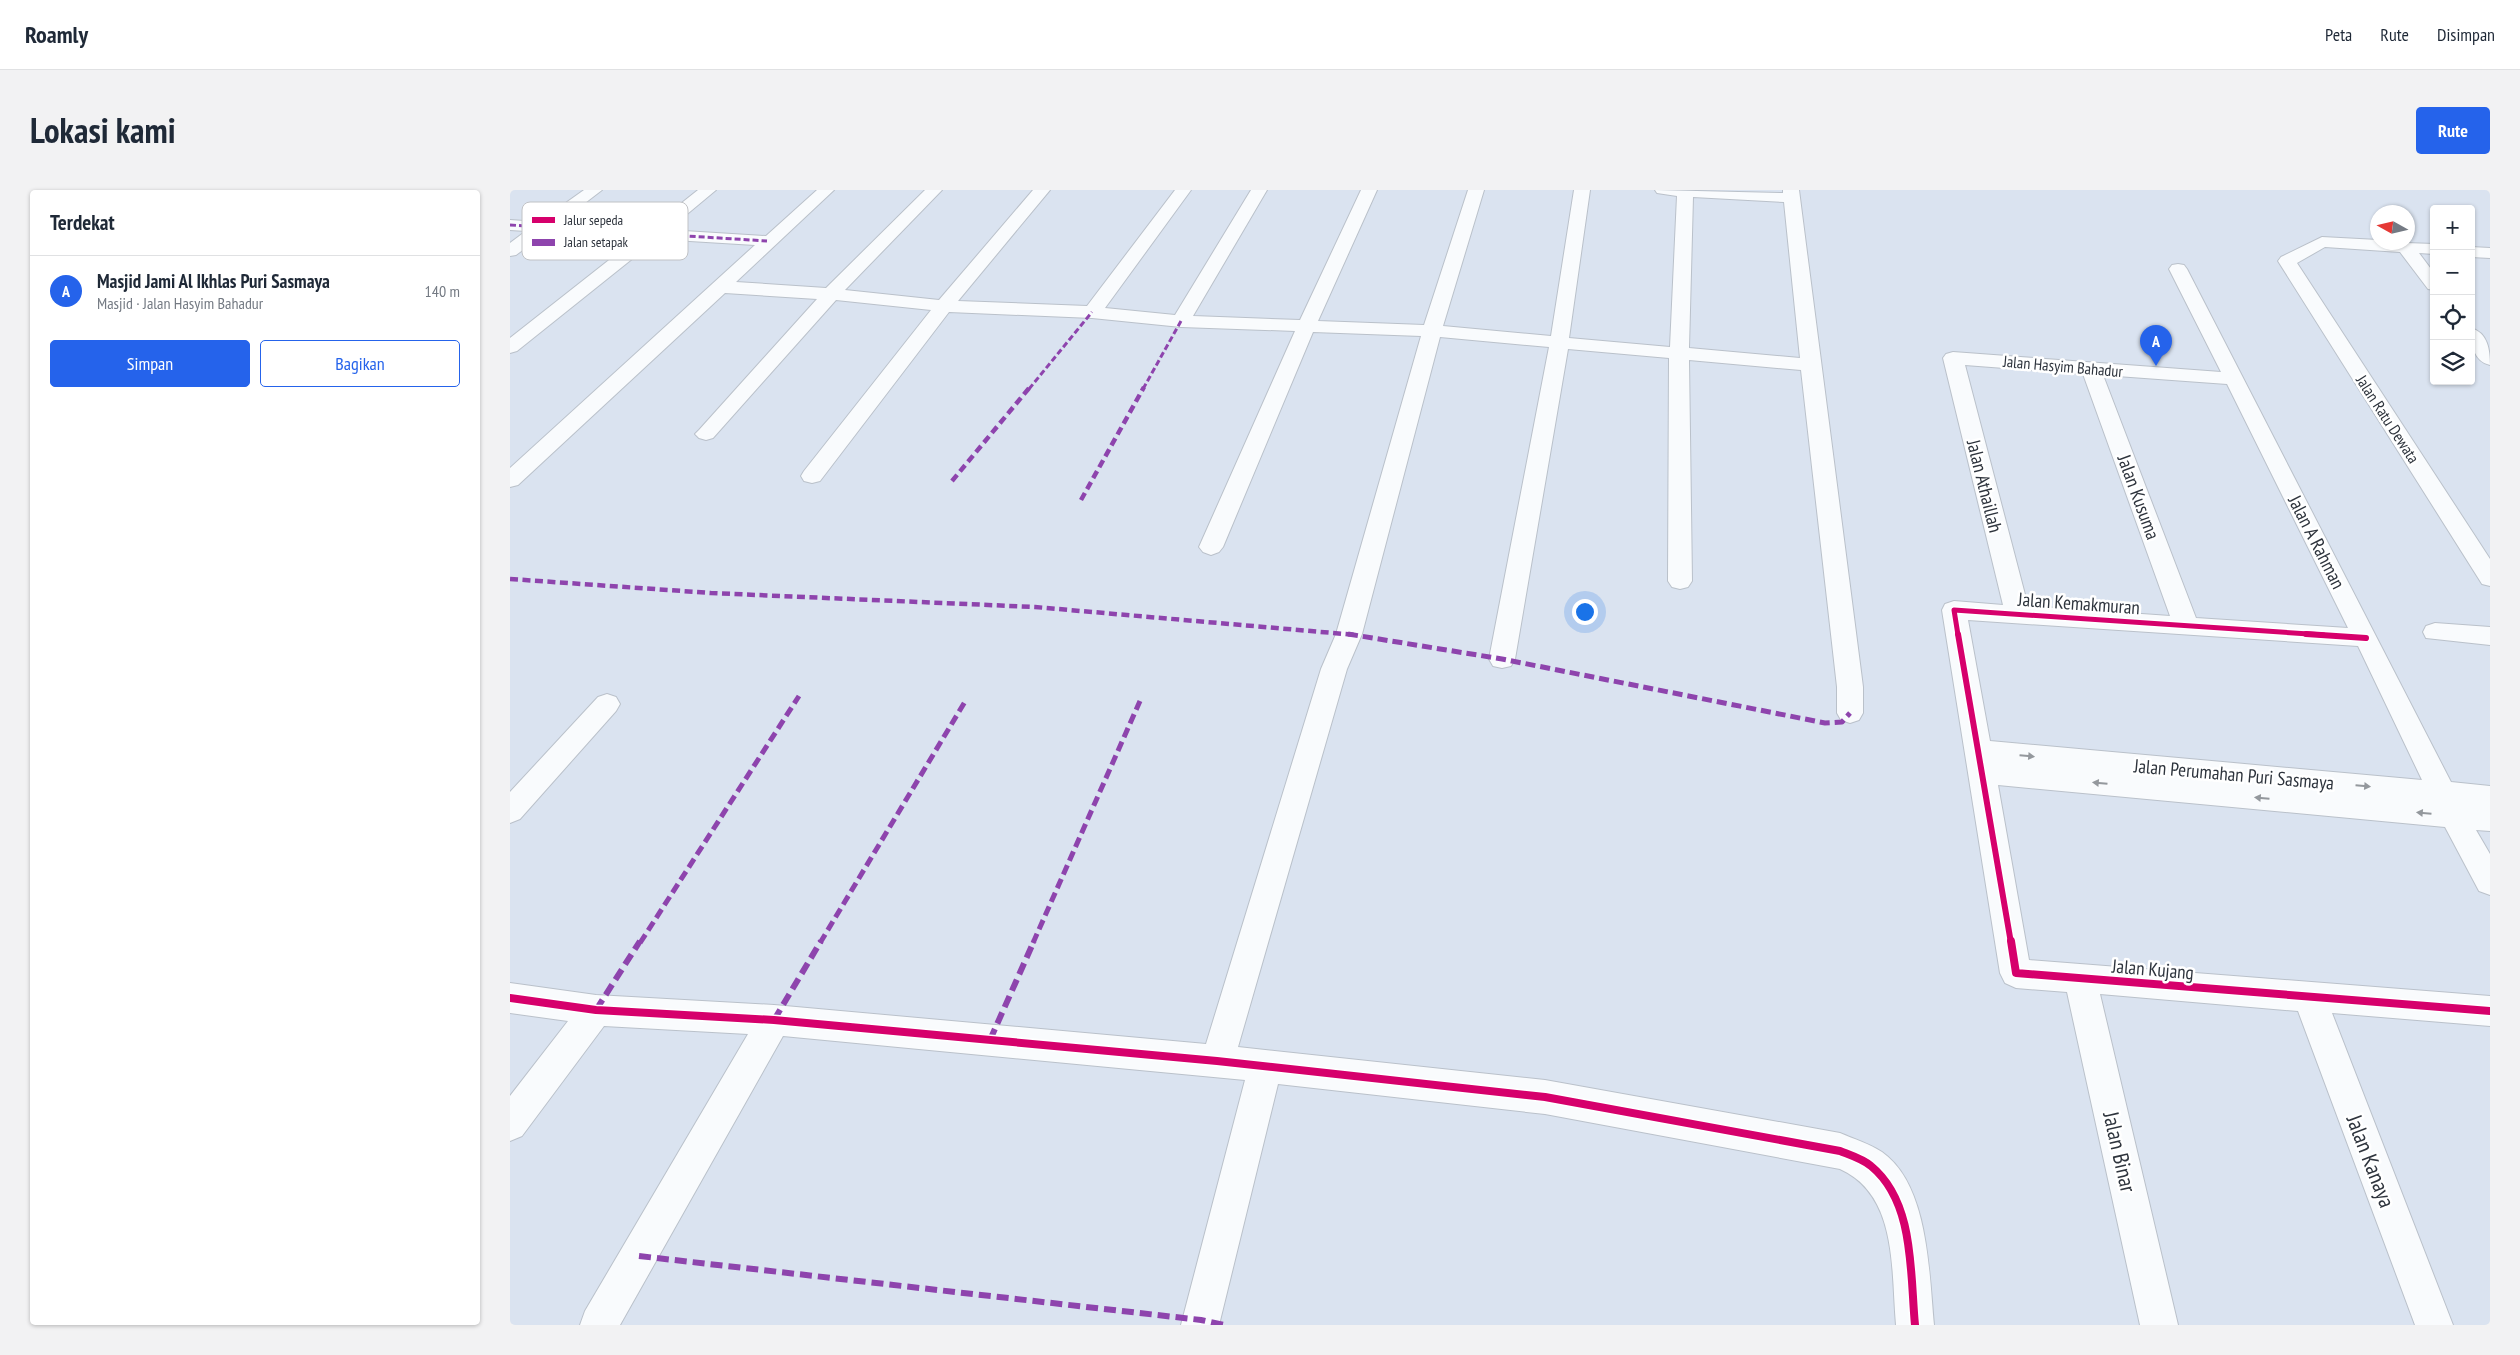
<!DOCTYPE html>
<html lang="id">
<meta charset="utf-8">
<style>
body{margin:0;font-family:"PT Sans Narrow",sans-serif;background:#f2f2f3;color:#1f2937}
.controls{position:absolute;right:15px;top:15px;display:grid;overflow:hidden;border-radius:5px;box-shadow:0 1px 4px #0004}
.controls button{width:45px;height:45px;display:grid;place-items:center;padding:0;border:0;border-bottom:1px solid #e0e1e3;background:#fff;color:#1f2937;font:25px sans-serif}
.compass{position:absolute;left:1860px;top:15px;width:45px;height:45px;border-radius:50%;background:#fff;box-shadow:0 1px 4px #0004;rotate:278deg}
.you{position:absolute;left:1074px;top:421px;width:18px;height:18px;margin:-12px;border:4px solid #fff;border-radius:50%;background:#1a73e8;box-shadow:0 0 0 8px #1a73e833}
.badge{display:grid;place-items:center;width:32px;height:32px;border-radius:50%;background:#2563eb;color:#fff;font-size:16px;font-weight:700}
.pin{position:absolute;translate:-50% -41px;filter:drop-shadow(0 1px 2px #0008)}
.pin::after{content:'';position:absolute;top:26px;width:18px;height:15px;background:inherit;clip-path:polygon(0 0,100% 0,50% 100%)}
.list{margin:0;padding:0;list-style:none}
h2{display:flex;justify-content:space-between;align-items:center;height:65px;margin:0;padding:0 20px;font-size:21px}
h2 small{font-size:16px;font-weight:400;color:#747a83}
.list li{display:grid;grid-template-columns:32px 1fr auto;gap:15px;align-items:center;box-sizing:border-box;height:70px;padding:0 20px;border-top:1px solid #e0e1e3}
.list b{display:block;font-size:19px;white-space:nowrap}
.list p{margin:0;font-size:16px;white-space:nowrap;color:#747a83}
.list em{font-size:16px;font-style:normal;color:#747a83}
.actions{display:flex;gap:10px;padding:15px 20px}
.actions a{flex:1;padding:11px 0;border:1px solid #2563eb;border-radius:5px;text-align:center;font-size:18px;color:#2563eb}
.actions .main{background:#2563eb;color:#fff}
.icon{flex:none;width:28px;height:28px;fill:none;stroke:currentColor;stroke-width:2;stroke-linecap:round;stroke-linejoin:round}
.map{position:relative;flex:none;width:1980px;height:1135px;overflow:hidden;border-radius:5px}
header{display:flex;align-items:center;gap:30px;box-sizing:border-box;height:70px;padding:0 25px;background:#fff;border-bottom:1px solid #e0e1e3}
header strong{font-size:24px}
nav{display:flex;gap:28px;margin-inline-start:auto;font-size:18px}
.intro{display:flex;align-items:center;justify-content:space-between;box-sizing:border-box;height:120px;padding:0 30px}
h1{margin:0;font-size:35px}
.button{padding:12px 22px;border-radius:5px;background:#2563eb;color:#fff;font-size:18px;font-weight:700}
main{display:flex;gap:30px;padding:0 30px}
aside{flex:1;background:#fff;border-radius:5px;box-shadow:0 1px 4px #0004}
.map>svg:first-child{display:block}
</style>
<header>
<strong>Roamly</strong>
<nav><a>Peta</a><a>Rute</a><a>Disimpan</a></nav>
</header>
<div class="intro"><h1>Lokasi kami</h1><a class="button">Rute</a></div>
<main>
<aside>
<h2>Terdekat<small></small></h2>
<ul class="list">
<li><span class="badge">A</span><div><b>Masjid Jami Al Ikhlas Puri Sasmaya</b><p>Masjid · Jalan Hasyim Bahadur</p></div><em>140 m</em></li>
</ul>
<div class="actions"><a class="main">Simpan</a><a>Bagikan</a></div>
</aside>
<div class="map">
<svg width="1980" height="1135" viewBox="0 0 1980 1135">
<rect width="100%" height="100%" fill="#dae3f0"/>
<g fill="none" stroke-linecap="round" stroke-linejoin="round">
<g stroke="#bac1ca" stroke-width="2">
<path id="minor" d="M74 0H92L49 33 139 39 188 0H206L158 40 256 46 307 0H324L226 92 316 98 415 0H432L335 100 429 110 523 0H540L448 111 577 116 665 0H681L595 118 665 125 741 0H757L683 126 790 130 851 0H867L808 131 914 135 958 0H974L933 136 1041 146 1064 0H1080L1059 148 1160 157 1167 6 1147 3 1145 0 1273 3V0H1289L1353 497V523L1349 530 1340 533 1331 530 1327 523V497L1291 180 1179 170 1182 391 1178 397 1170 399 1162 397 1158 391 1159 168 1058 159 1005 469 1001 476 992 478 983 476 979 469 1039 157 930 147 852 444 837 479 728 857 1035 890 1330 943C1344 949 1360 954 1372 962 1419 995 1419 1084 1424 1135H1386C1381 1080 1388 1005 1330 979L1035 924 768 894 709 1135H671L735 890 273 846 110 1135H70L75 1121 238 844 94 836 12 946 0 951V906L58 831 0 823V793L86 805 264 815 696 854 811 479 826 444 911 146 803 142 713 357 709 362 701 365 693 362 689 357 785 141 671 137 582 128 439 122 310 291 302 293 294 291 291 286 294 281 421 120 326 110 203 248 196 250 189 248 185 244 189 240 307 109 215 103 8 295 0 297V278L245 55 147 49 7 161 0 163V148L127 48 37 42 6 65 0 66V53L16 41 0 40V30L29 32ZM1183 7 1274 12 1290 168 1179 158Z
M1812 47 1868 50V52L1924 54V64L1909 63 1924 83V100L1918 99 1890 62 1815 57 1787 73 1980 369V396L1972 394 1768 71 1771 67Z
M1961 57 1980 58V68L1961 67Z
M1668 74 1674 75 1677 79 1941 592 1980 596V641L1966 640 1980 664V705L1969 701 1935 637 1488 595 1519 770 1980 806V836L1822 823 1943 1135H1905L1788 821 1590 804 1668 1135H1630L1557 802 1506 798 1495 793 1490 783 1432 420 1435 414 1444 411 1493 415 1433 168 1436 164 1443 162 1711 182 1659 79 1662 75ZM1455 175 1573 184 1660 426 1518 416ZM1593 185 1717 194 1838 438 1686 428ZM1458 430 1848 456 1912 590 1480 551Z
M1961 138C1978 143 1980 160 1980 175 1963 171 1961 153 1961 138Z
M1925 433 1980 437V455L1916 448 1913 442 1916 436Z
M97 504 106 507 110 514 106 521 10 629 0 633V602L88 507Z"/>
</g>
<use href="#minor" fill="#f9fbfd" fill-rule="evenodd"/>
<path stroke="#8e44ad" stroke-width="3" stroke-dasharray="6 3" stroke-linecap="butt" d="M0 35 257 51
M519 199 582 122
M633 199 671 131"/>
<path stroke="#8e44ad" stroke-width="4.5" stroke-dasharray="8 4.5" stroke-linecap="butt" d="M442 291 520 197
M571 310 634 197
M0 389 201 403 525 417 846 445"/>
<path stroke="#8e44ad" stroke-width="5" stroke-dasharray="10 5" stroke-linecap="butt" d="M838 444 992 469 1315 533 1332 532 1340 523
M130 753 289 506
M310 753 456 510
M523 753 630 511"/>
<path stroke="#8e44ad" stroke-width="6" stroke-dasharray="12 6" stroke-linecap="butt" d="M86 820 130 751
M264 830 311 751
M480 850 524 751
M129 1066 691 1130 714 1135"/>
<g stroke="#fff" stroke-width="8">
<path id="cycleway-far2" d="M1448 445 1444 420 1814 445"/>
</g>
<g stroke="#fff" stroke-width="9">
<path id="cycleway-far1" d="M1448 444 1501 753
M1796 444 1856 448"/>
</g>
<g stroke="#fff" stroke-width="11">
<path id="cycleway" d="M1501 751 1506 783 1980 821
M0 808 86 820 264 830 707 871 1035 907 1330 961C1340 965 1353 969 1361 976 1405 1012 1400 1084 1405 1135"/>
</g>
<use href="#cycleway-far2" stroke="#d6006c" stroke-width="5"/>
<use href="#cycleway-far1" stroke="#d6006c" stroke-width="6"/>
<use href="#cycleway" stroke="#d6006c" stroke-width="8"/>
</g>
<defs><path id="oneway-solid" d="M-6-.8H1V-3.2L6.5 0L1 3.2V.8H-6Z" transform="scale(1.25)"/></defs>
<g fill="#94989d">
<use href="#oneway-solid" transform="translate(1517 566) rotate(5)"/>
<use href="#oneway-solid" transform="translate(1590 593) rotate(-175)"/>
<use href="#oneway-solid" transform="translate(1853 596) rotate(5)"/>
<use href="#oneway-solid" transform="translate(1752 608) rotate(-175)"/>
<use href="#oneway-solid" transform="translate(1914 623) rotate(-175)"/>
</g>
<g text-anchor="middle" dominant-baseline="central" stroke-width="5" stroke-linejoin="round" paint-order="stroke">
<g font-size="16" fill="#2e343d" stroke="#fff">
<text transform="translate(1553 176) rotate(5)">Jalan Hasyim Bahadur</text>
<text transform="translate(1878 229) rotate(57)">Jalan Ratu Dewata</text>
</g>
<g font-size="19" fill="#2e343d" stroke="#fff">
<text transform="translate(1475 296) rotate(76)">Jalan Athaillah</text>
<text transform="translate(1629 307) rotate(70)">Jalan Kusuma</text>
<text transform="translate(1807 352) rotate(63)">Jalan A Rahman</text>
<text transform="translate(1569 413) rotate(4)">Jalan Kemakmuran</text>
<text transform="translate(1724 584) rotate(5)">Jalan Perumahan Puri Sasmaya</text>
<text transform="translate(1643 779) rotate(5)">Jalan Kujang</text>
</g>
<g font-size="22" fill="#2e343d" stroke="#fff">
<text transform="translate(1610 962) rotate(77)">Jalan Binar</text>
<text transform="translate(1861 971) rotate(69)">Jalan Kanaya</text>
</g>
</g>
<rect x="12" y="12" width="166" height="58" rx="8" fill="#fff" stroke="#c0c2c5" stroke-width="1"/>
<rect x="22" y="27" width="23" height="6" fill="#d6006c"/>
<rect x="22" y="49" width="23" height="7" fill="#8e44ad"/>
<g font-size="14" fill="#2e343d">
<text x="54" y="35">Jalur sepeda</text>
<text x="54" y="57">Jalan setapak</text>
</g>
</svg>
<div class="controls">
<button>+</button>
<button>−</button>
<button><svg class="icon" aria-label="locate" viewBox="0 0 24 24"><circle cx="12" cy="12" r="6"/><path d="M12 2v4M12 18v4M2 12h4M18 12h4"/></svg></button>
<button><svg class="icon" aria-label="layers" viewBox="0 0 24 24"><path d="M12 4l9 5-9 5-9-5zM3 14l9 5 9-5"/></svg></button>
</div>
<svg class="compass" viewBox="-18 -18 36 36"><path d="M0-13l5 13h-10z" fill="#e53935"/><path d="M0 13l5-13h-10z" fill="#747a83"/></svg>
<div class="you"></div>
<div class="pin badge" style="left:1646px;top:176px">A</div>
</div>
</main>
